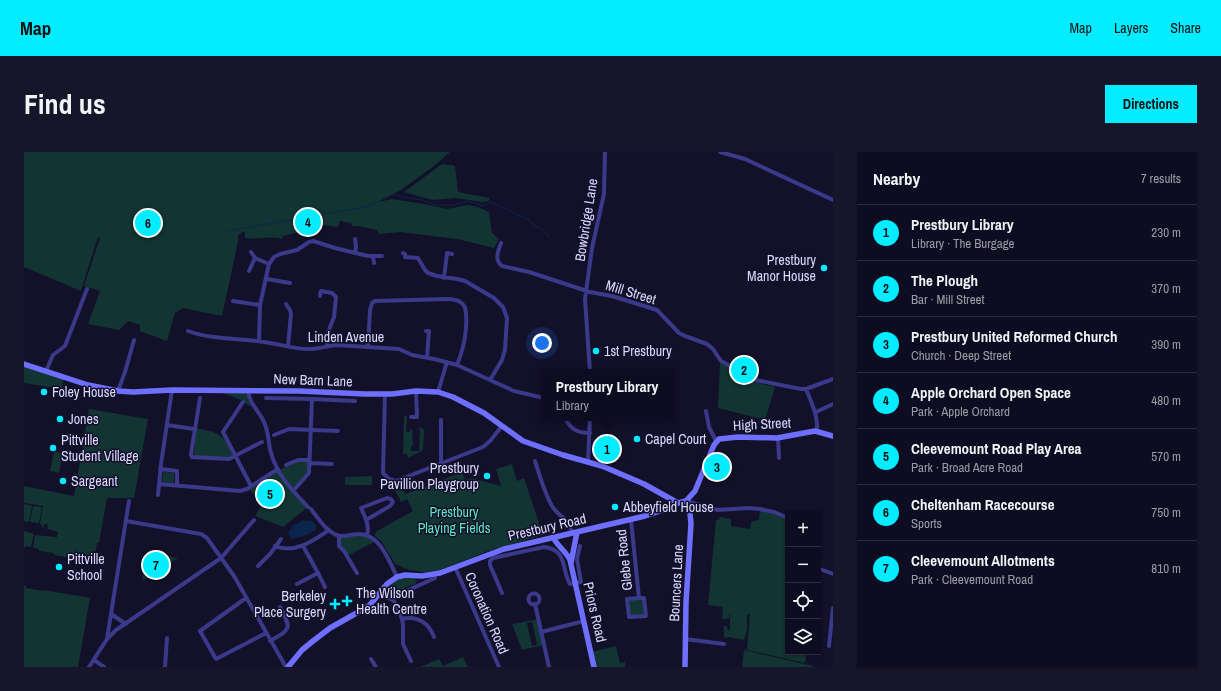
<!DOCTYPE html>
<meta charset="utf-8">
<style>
body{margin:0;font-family:"Archivo Narrow",sans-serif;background:#171529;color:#f1f3f6}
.controls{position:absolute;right:12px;bottom:12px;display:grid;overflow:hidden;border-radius:0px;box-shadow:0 1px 3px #0004}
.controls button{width:36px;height:36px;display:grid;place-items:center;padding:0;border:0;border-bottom:1px solid #2e2c3e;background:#0e0c20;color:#f1f3f6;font:20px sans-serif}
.you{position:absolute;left:518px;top:191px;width:14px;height:14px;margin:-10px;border:3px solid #fff;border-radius:50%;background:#1a73e8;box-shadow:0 0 0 6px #1a73e833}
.badge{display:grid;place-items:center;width:26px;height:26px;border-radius:50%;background:#04ecff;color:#111;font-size:13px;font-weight:700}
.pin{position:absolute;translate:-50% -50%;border:2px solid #fff;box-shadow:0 1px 4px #0006}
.popup{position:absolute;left:517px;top:217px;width:132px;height:52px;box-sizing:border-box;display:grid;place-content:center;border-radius:0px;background:#0e0c20;filter:drop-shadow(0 1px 3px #0005);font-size:13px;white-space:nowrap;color:#9b9ba5}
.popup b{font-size:15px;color:#f1f3f6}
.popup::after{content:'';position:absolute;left:50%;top:100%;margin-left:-8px;border:8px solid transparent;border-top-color:#0e0c20}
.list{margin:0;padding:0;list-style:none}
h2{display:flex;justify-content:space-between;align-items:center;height:52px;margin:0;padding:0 16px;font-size:17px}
h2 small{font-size:13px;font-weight:400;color:#9b9ba5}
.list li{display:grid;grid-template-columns:26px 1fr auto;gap:12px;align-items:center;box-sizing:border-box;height:56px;padding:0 16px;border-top:1px solid #2e2c3e}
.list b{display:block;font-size:15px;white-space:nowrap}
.list p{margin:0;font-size:13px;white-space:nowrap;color:#9b9ba5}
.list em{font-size:13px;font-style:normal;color:#9b9ba5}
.icon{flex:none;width:22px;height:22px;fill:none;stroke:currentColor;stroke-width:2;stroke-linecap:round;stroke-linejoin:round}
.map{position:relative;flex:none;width:809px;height:515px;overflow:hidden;border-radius:0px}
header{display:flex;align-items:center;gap:24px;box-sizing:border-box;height:56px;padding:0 20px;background:#04ecff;color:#111}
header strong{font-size:19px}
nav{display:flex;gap:22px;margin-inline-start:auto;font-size:14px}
.intro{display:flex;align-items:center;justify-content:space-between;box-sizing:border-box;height:96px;padding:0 24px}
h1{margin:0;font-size:28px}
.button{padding:10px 18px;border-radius:0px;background:#04ecff;color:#111;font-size:14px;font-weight:700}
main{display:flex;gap:24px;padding:0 24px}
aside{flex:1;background:#0e0c20;border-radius:0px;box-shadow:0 1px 3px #0004}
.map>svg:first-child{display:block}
</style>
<header>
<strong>Map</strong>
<nav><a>Map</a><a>Layers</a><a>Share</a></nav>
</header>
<div class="intro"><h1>Find us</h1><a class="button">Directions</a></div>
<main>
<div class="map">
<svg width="809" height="515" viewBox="0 0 809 515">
<rect width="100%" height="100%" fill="#13102a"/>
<path fill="#123432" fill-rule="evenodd" d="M0 0H426L410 14 377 38 354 50 368 47 405 53 423 57 444 53 454 55 465 60 468 81 475 87 470 96 433 87 376 80 355 82 353 78 335 74H328L327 71 316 69 314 75 300 73 286 74 284 77 285 83 271 81 259 84 258 87C246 83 234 88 221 86V79L214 83V90L198 164 159 156 151 161 143 189 116 179V173L104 169 95 178 64 172 76 139 60 134 76 86 75 85H74L57 139 0 115Z
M418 12 431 14 434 40 465 46V49L458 50 432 46 409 48 380 40Z
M696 210 734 231 751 235 741 268 694 256Z
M0 212 40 226 37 237 0 231Z
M197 240H218L223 243 227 255 217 248Z
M65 257 124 267 110 346H83L75 391H73L70 410 30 403V401L15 399V397L9 396 11 383 33 385 34 380 24 377 23 372H21L19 376 16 371 19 354 0 351V334L50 344Z
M380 264H383L382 280H386V277H388L389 294H387V299H395L396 277 394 275 398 276 400 278 399 298 384 306 383 302H379Z
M172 276C196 281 197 281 209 301L208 304 205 306 171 304 170 302Z
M30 300 39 301 35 321 26 319Z
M285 308V321L270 339 284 355 259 375 231 364 238 352 224 336 271 309Z
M488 312 493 329 500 326 519 383 464 399 416 418 400 420 385 418 371 412 358 390 350 383 353 379 389 359 383 347 377 350 365 327 375 328 381 342 438 320 441 328 447 326 477 334 472 317Z
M139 320 150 321V331L138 330Z
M348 324V333H321V325Z
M0 352 8 354 5 370 0 369Z
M9 354 18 355 15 371 6 370Z
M736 357 763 366 762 376H764V500H783L781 511 723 498 726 462H723V478L720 488 705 485 700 486V474H703V477L706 479V462H705V466L698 467 699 455 684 453 692 368H695L696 365 707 367V374L726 377 727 370 735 368Z
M0 379 10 382 7 395 2 394 1 396H0Z
M337 382 352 389 323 404 314 392 315 384Z
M123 400 154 406 118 429Z
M379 426H390L393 429 391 433 389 432 369 442V443H363L361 441 362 437 373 428Z
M0 434H2V436L20 439V438L66 446 54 515H0Z
M620 446 622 464 605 465 603 447Z
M515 467 520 493 498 498 488 472ZM508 470 513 493 508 494 503 471Z
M592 494 596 511 601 510V515H570L567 500Z
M720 498 789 514V515H718Z
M439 505 444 515H396L415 507 419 514Z"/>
<path fill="#0b254d" d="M279 368 288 369 292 373V378L283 383 268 387 264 381 269 374Z"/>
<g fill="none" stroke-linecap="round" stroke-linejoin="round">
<path stroke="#0b254d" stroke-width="1" d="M204 79 346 54 368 42 382 46 398 48 412 53H430L444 49 460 54 467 50 505 68C510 75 521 77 525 85"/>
<path stroke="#3a398a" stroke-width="4" d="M696 0 721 7 809 48
M331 87 332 95 331 101
M477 91C474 100 470 107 478 114L505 120 566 140 588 144 633 158 655 181 661 184 683 192 689 197 697 209 732 228 777 237H782L809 227
M227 100 231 106
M379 101 381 102V105L394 106 401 118 404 121 413 124 433 127 441 129 470 146 479 155 483 166 481 198 478 208 466 228
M349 105 350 111
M225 119 231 106 245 112
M420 126 423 101 428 102
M243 127 266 131
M296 144 297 139 308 141 312 145 310 165 303 183V194
M209 149 236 153
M348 151 351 149 423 147C444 147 443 159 442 176 441 189 438 201 433 213
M262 152 266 158 267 162 264 194
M164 179C188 188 215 186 240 190 255 192 270 197 285 197 294 197 303 194 312 193L375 197 388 203 410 207 433 213 490 239 520 246
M402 179H405L403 206
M235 189 236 153 245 112 250 105 256 102 273 98 285 90 289 89 311 96 344 104H358
M344 195 346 158 348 151
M22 219 29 203 41 194 63 137
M566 220 561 147 568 96 580 42 581 0
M782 237C788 252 794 263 793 279
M224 238C225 251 234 258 239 268 245 278 244 291 247 301 253 323 269 339 284 355
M94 239 101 220 110 188
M414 240 423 210
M361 242 359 321 365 327 372 329 459 295 466 289 478 274
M176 246 167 302 168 305 205 307 238 290
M242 246 288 247 285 321 269 339
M288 247 331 249
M219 250 199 280 227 334
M682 259 685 275 692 289
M792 260 809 252
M387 265H393L392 239
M541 266C547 277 552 281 566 281
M143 273 170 277
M250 283 265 277 314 279
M754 286 755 306
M511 309C516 324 520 340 528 354 536 367 544 364 548 381
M564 310 566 266
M285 311 308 312
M417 311V268
M262 313 274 308H285
M136 317 153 319V333
M135 332 216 339 223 337 254 317
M358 334 365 327
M134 343 137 312 148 238
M662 349 694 358 724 356 736 357 750 360 764 366
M287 357C294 366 302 379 313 383 320 386 327 382 334 382 356 381 365 409 373 425
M342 368 366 354 369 350 367 347 363 346 337 356C341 365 346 374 343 383
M607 368 615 446 603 447 605 465 622 464 620 446H615
M102 369 177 382 183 386 210 424 262 515
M315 384V394L320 399 333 421
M251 394C271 402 289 389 305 378
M234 414 246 402 257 387
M431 415 475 515
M796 417 809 422
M294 421 301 435
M273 432 294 421 279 394
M356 441 370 449 378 467 379 472V492L387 509
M478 441 466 413V409L469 406 520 395C544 398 537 417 546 432L557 430 553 407 556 394
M504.5 447a5.5 5.5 0 1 1 11 0a5.5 5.5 0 1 1-11 0Z
M222 446 176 479 192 507 242 481
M367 446 411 426
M511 452 525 515
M87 462 102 472
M378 467C393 463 405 471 410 485
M517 480 560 469
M83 487 105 349
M661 487 700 492
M246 489C267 477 268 477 256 455
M805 494 809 456
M347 507 352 515
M70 508 80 515
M65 515 83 487 92 478 197 406 230 368
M141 515 143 486"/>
<path stroke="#6f6fff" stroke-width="5.5" d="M0 212 64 233 94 239 109 240 148 238 275 239 341 242H368L392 239 414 240 429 245 460 261 499 289 539 303 578 314 620 332 654 351
M662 349 671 339 690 293 695 287 714 285 753 286 791 279 809 284
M529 385C533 394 542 399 546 408L570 515
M547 411 553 380
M264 515 278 498 289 489 306 476 345 454 363 432 373 425 381 423 398 424 416 421 480 397 621 364 645 356 654 351 662 349
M661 515 662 450 667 372 666 361 662 349"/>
</g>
<g fill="#04ecff" stroke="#13102a" stroke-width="1.5">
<circle cx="800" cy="116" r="4"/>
<circle cx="572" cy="199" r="4"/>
<circle cx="20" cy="240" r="4"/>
<circle cx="36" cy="267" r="4"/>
<circle cx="613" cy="287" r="4"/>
<circle cx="29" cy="296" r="4"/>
<circle cx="463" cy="324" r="4"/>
<circle cx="39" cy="329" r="4"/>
<circle cx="591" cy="355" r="4"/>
<circle cx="35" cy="415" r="4"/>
<path d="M321 443h4v4h4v4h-4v4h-4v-4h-4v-4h4z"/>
<path d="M309 446h4v4h4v4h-4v4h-4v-4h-4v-4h4z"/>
</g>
<g text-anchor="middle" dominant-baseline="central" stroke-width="3" stroke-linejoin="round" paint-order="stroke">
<g font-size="14" fill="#dcd8ff" stroke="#13102a">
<text transform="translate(562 68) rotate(-81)">Bowbridge Lane</text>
<text transform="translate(607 140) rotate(17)">Mill Street</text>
<text x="322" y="185">Linden Avenue</text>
<text transform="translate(289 228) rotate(2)">New Barn Lane</text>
<text transform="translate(738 272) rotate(-3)">High Street</text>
<text transform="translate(523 375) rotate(-13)">Prestbury Road</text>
<text transform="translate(600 408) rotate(-96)">Glebe Road</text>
<text transform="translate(652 431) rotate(-87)">Bouncers Lane</text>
<text transform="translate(571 460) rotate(77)">Priors Road</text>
<text transform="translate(463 461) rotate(66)">Coronation Road</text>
</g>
<g font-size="14" fill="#dcd8ff" stroke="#13102a" text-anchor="start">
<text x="792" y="108" text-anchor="end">Prestbury<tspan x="792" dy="16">Manor House</tspan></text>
<text x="580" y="199">1st Prestbury</text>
<text x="28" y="240">Foley House</text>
<text x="44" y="267">Jones</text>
<text x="621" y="287">Capel Court</text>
<text x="37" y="288">Pittville<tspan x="37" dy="16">Student Village</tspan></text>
<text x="455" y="316" text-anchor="end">Prestbury<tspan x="455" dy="16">Pavillion Playgroup</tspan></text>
<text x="47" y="329">Sargeant</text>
<text x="599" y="355">Abbeyfield House</text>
<text x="43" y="407">Pittville<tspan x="43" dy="16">School</tspan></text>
<text x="332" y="441">The Wilson<tspan x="332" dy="16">Health Centre</tspan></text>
<text x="302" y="444" text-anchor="end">Berkeley<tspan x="302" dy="16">Place Surgery</tspan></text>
</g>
<g font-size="14" fill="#5fe4bf" stroke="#13102a">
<text x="430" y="360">Prestbury<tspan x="430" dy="16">Playing Fields</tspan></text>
</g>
</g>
</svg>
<div class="controls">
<button>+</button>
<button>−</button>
<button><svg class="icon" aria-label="locate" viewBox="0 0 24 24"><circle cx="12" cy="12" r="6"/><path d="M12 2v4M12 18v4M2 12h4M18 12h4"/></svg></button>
<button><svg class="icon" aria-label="layers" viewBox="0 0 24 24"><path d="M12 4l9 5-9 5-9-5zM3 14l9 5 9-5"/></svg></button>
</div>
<div class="you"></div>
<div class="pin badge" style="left:583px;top:297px">1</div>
<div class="popup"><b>Prestbury Library</b>Library</div>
<div class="pin badge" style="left:720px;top:218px">2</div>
<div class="pin badge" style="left:693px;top:315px">3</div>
<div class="pin badge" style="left:284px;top:70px">4</div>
<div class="pin badge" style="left:246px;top:342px">5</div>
<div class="pin badge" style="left:124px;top:71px">6</div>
<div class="pin badge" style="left:132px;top:413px">7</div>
</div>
<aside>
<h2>Nearby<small>7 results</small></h2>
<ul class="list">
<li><span class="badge">1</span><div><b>Prestbury Library</b><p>Library · The Burgage</p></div><em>230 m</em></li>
<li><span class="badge">2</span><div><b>The Plough</b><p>Bar · Mill Street</p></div><em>370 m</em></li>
<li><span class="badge">3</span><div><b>Prestbury United Reformed Church</b><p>Church · Deep Street</p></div><em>390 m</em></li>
<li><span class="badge">4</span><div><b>Apple Orchard Open Space</b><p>Park · Apple Orchard</p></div><em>480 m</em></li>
<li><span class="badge">5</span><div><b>Cleevemount Road Play Area</b><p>Park · Broad Acre Road</p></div><em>570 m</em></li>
<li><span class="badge">6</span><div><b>Cheltenham Racecourse</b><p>Sports</p></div><em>750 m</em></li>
<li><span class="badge">7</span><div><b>Cleevemount Allotments</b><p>Park · Cleevemount Road</p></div><em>810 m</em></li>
</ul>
</aside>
</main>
